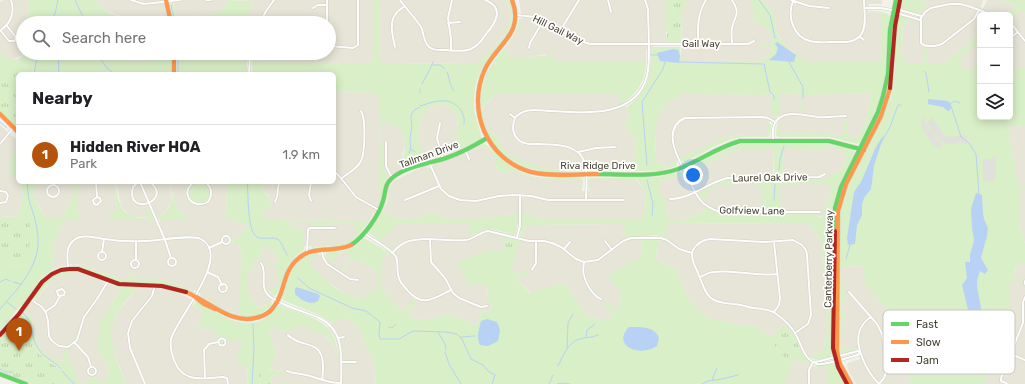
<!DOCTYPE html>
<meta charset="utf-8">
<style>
body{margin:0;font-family:Rubik,sans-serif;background:#f2f2f2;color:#202124}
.controls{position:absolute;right:12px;top:12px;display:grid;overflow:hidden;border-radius:6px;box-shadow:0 2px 10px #0003}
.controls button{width:36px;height:36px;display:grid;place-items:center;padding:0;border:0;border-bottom:1px solid #e0e0e0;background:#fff;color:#202124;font:20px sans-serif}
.you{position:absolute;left:693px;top:175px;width:14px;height:14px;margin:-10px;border:3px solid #fff;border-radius:50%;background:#1a73e8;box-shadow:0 0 0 6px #1a73e833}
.badge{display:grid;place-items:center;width:26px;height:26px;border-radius:50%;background:#b45309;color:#fff;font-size:13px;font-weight:700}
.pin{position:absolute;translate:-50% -33px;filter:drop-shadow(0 1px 2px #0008)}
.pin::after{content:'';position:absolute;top:21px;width:14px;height:12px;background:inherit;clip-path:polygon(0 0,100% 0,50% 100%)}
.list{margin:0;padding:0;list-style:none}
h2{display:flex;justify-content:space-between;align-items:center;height:52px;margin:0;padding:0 16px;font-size:17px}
h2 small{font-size:13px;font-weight:400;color:#757577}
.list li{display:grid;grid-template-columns:26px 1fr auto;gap:12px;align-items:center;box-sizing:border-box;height:60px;padding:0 16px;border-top:1px solid #e0e0e0}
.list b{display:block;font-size:15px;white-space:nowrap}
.list p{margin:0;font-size:13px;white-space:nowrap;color:#757577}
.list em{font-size:13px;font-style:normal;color:#757577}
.icon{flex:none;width:22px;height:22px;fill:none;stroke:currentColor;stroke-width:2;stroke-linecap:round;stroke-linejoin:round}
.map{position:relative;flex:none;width:1025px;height:384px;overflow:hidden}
.search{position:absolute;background:#fff;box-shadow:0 2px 10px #0003;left:16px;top:16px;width:320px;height:44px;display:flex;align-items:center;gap:10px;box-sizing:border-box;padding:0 14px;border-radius:22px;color:#757577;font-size:15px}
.panel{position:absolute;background:#fff;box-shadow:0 2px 10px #0003;left:16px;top:72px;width:320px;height:112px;border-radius:6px}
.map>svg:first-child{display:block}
</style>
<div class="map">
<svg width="1025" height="384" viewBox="0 0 1025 384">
<defs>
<pattern id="park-tufts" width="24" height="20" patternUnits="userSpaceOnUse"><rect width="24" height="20" fill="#d9efc8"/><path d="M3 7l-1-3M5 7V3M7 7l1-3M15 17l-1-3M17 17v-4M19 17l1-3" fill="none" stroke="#bcceac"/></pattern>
</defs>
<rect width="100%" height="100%" fill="#f2f1ea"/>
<path fill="#e7e5d7" d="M4 0H28L29 11 27 23H23V53H25L23 55 12 60H9L0 52V2Z
M96 0H163L168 19 148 21 120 16 103 10Z
M172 0H227V3L218 14 177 17Z
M239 0H374V56L369 63 252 62 233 60 234 53H329V23H242L253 3 250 1Z
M379 0H506L510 9 511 19 508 29 505 33 491 51 476 64 385 63 380 62Z
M519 0H666V42H653V47L651 49H646V62H556L545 54 516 60 508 57 505 48 515 34 522 18Z
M687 0H751L754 14 753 21 765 25 772 34 773 45 759 42 758 45 772 48 764 61H681L682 12Z
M762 0H882V4H869L868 12 882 13V61H806L789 49 784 44 776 30 775 22Z
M924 0H983L981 7 983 9 987 0H1000L1008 2 1014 6V8L1005 15H980V34L944 63H929L927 61V49H924V61L922 63H907L902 59 903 21 916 19 918 14 926 7Z
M1019 11H1022L1025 15V68L1010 69V18Z
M980 42V66L979 65 975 69H962L961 56Z
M117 53H172V56L156 57 149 61H125L120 58Z
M334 92 379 93V205L369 221 267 220 261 214 270 206 269 201 270 197 262 189 263 182H334Z
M497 93H620V105L627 107 629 121 624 125 635 138 636 156 624 169 592 170 587 160 582 165 579 170H553L526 164 510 155 503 148 497 137 488 129 482 109Z
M680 93H698L706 95 720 94 757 95 769 94 772 96V117L773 118 779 115V95L781 93 799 94 801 96V111L804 112V96L806 95 872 93 865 125 857 137H849L847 135V122H844V134L842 136 820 133 782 134 780 132V121L778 123 768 121V132L765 135H744L726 137 665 167 655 159 656 122 661 110 668 101 680 96Z
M446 104 457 115 458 128 456 141 459 149 425 160 418 136 420 120 429 107Z
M381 123H393L404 133 405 147 402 154 405 167 388 177 383 167V147L380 143Z
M0 125 18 141V147L10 160 18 182 21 185 23 198 17 217 0 216Z
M1008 126H1025V186L1018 187Z
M479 147 489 149 494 155 497 171 517 172 531 177 544 179H580L582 181V191H589V182L592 179H636L645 191 646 212 639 219H547L523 214H516L480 219H447L432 212 416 219 392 218 383 211 387 203 389 187 394 181 412 172 424 167 428 168 433 166 434 163 460 155Z
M834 147 845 153 846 157 839 173 830 174 831 192 824 209V214L822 216H819L812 213 764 214 760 216 755 214H724L713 211 705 207 702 211 682 221H669L666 206 667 205 665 202V197L659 194V181L683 175 732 151 763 148H772L773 150V175H783V150L784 148 812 150Z
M37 182H73L74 192 70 204 60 218H47L34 199V187Z
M78 182H114L117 209 108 219H150L154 221 148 209 149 216 146 217H131L127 213 121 206 116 182H169L171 189V202L166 211 155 222H160L162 220 187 219 174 203 173 190 170 182H227L226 220H234L248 225 239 237 233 239 232 243H239L242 258 240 278V316L226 311 201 296 200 293 195 290 192 291 179 285 160 280 129 279 134 271 132 270 127 279 124 281 118 280 116 277 77 264H70L52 269 54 242 65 219H81L78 209Z
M1019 190H1025V244L1019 224Z
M290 222H308L313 225 328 226 334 222 340 224H353L355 226V237L351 241 341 245 304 246V235L301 229 289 226Z
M807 223 817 234 822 245 828 306V328L824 350 809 357 814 367H828V384H784L793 361 796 359 810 364V362L803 355 794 335 784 324 771 337 758 327 718 321 705 317 689 300 676 269 656 260 659 239H663L668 224Z
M397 224H470V237L482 230 489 229 523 237 525 225 622 224 628 240 641 239 642 253 640 260 621 293 620 309H615L605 302 603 304 612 312 613 317 602 321 587 316 565 283 531 293 517 280 518 276 528 274 527 273H518L511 270 487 286 488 301 491 303 492 307 488 312 482 311 476 325 450 314 422 320 410 317 409 313 417 302 412 300 405 310 401 311 381 287V260L392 249 380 241Z
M263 245 275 252 278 263 277 265H267L266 267H276L278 269V284L277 287 269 292 274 296 271 301 260 308 258 307 248 294V271L255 266 254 262 256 260 261 257Z
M347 252 351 255V256L342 271H343L352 259H358L378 272V289L360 298 349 296 318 275 311 268 309 263 310 260 319 255H325V257Z
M1025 263V384H984L1011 280 1013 279V275L1018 265Z
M865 266V284L899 324 903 360 911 384H856L849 372 847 365 848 363 860 359 857 348 844 350 842 348V327L845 313 840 307 846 297 843 292 845 287 842 284V267Z
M76 271 101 280 104 283 121 288 111 304 98 350 109 368 107 379 105 382H98L94 376 90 377 89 382 79 383 74 373 72 365 68 361 57 360 50 357 43 353 37 343 31 317 24 312 30 303 36 300 53 278 66 274H75Z
M137 288 164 289 183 295 190 299 193 306 205 313 197 327 202 329 209 327 219 336H224L228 340H243L248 384H126L115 355 112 346 111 336 112 326 115 317 120 309Z
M341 319 349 320 354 323 359 328 362 338 373 358 376 384H272L271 378 272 376 282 373 281 371 269 369 277 353 269 334 273 326 283 332 288 328 293 330 299 326 318 332 325 336 332 343 338 358 337 344 334 336 328 328 333 321Z"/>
<path fill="#d9efc8" d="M28 0H96C98 3 101 8 104 10 121 21 148 21 168 19L165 4 170 23 168 22 144 23 129 20 123 23H27L29 11Z
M227 0 250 1 253 3 242 23H223L215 16 174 23 170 5 172 3H173L177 17 218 14 227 3Z
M374 0H379L380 62 385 63 476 64C493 49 522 24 506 0H509C523 31 491 47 480 73 473 88 472 105 477 121 478 127 482 133 481 139L459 150 445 154 459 149 455 135 458 128 457 115 446 104 429 107 420 120 418 136 425 159 439 156 410 166 394 174H393L405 167C401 159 404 155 405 147 405 143 404 138 404 134L393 123H381L380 143 383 147V167L388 177C381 189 384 194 379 205V93L334 92V74H252V62L369 63 374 56Z
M666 0H674V3L671 24 666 33Z
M751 0H762L774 11 776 30 779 37 789 49 806 61H882V13L868 12 869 11C877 11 885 11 890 16 887 36 889 56 886 75 882 100 872 121 861 142L857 144 830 137H778L776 135 777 125 780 120V132L782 134 820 133 842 136 844 134V122H847V135L849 137H857L865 125 872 93 806 95 804 96V112H801V96L799 94 781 93 779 95V115L773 118H772V96L769 94 757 95 720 94 706 95 698 93H680V96C677 97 672 99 669 101 653 112 656 141 655 159L665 167 676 161 677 163 676 166 659 171 590 170 588 169 587 160 592 170 624 169 636 156 635 138 624 125 629 120 627 107C649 90 651 74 651 49L653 47H680L681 61H764L772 48 758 45 759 42 773 45C772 29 768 26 753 22L754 14Z
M902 0H924L926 7 918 14 903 10 900 6Z
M1000 0H1025V15L1022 11H1019L1010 18V15H1005L1014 8V6L1008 2Z
M902 15 916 19V21L903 22 902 59 907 63H923L924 61V49H927V61L929 63H944L980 34V42L962 56V69H974L979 65 980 66V117H1010V69L1025 68V126H1008L1018 186H1025V190H1019V224L1025 244V263L1018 265 1013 274 1014 277 1022 280V283L1013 279 1011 280 1008 320 984 384H911L903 360 899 324 865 284 864 266 842 267V284L845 287 843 292 846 297 840 307 845 313 842 327V348L844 350 857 348 855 351 842 354 838 352 839 208 846 185 881 120 889 99 891 98 895 68V35L897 18Z
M522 18 515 34 505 48 508 57C523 62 538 53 553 56L556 62H646C646 81 636 96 620 105V93H497L482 108 488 129 497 137 503 148 510 155 526 163 553 170H579L583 165V169L581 171C565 172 547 173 532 169 492 159 471 115 485 77 492 60 506 49 514 34 517 29 518 24 519 19Z
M0 52C9 59 15 65 25 53H117L120 58 125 61H149L156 57 172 56 173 53 172 74H24V71H0Z
M177 53H180L181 55H194L199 59 218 57 222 53H234V60L247 61V74H177Z
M768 121 771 125 770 135 768 137C758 137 747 136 737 138 719 142 702 154 685 162L682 161 681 158 726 137 744 135H765L768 132Z
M484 144C489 145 496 155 501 159 507 164 513 168 520 171 538 182 561 176 581 178L583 180V191L582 181 580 179H544L531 177 517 172 497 171C495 158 493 143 475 148Z
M741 144H828L853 149 855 154 837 194 833 213 832 353 830 357C822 359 816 362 809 357L824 350 828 328V306L822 245 817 234 807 223 668 224 664 237 656 235 627 238 622 224 525 225 523 238 520 235 521 223H518L516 233 514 235C492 229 490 226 469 237V224H398L381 241 392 248 391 250 368 232 385 205 387 189 391 182 404 175 426 166 428 168C420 166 394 178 389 186 386 194 388 202 383 211L392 218 416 219 432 212 447 219H480L516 214H523L547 219H639L646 211 645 191 637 179H592L589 182 588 191V180L590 178 658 177 680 172 683 175 659 181V194L665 197V202L668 205 666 207 669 221H682L702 211 705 207 721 214H755L760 216 764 214 812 213 820 217 824 214V209L831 192V187C821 178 794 186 782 186L780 188V210H765L761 207V188C752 180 733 185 723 186 720 186 716 185 713 187 709 190 706 197 704 200L699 195 700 192 718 182 729 180 765 179 770 181 773 179H826L830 177V174L839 173 846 157 845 153 834 147 812 150 784 148 783 150V175H774L773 150 771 148 732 151 688 173 687 171 688 168 726 149Z
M18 147V182L9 171 10 160Z
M18 182H37C28 195 39 207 47 218H60C70 205 75 199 73 182H78V209L81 219H65L54 242 52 269 65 265 50 271 38 281 39 283 22 306H20L0 330V263L24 266 29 218 17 217C21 206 27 192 18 182Z
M114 182H116C117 203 123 222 148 217V207L155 222 150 219H107L117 209Z
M169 182H170L173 190 174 203 188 220H162L160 222 158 218C171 211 175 195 169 182Z
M197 182 205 183 203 184 210 190C210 200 204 206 194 202L189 195 190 186Z
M227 182H263L262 189 270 198 269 201 270 206 261 214 267 220 369 221C347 253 346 243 312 248L311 246C326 243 342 248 355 237V226L353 224H340L334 222 328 226 313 225 308 222H290L289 226 301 229 304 234V249L303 251 296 256 289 264 277 294 274 296 268 289 277 287 278 269 276 267H266L267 265H277L278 263 275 252 263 245 261 258 256 260 254 262 255 266 248 271V294L258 307 261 308 271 301 272 304C250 331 223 309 200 296V293L201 296 229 312 240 315V278L242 258 239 243H232L233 239 239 237 248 225 234 220H226Z
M364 238 389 252 381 260V287L401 311 405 310 412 299 417 302 409 313 410 317 422 320 450 314 476 325 482 311 488 312 492 307 491 303 488 301 487 286 468 283 457 262 490 250 501 253 513 263 512 270 518 273 527 271 529 275 518 276 517 280 530 293 565 283 587 316 602 321 613 316 612 312 602 304 605 301 615 309H620L621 293 608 276 634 260H640L642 253 641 239H659L656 260 676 269 689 300 705 317 718 321 758 327 771 337 773 343 791 367 784 384H376L373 358 362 338 359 328 354 323 349 320 341 319 331 323 319 315 283 300 282 298C289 276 292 259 316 252L319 255 310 260 309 263C314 273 338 290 348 295 352 297 356 297 360 298L377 289 378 272 358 259H352L343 271H342L351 256V255L346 252 338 254 331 264 327 259 325 255 327 252C342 252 354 250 364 238Z
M71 264 83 266 116 277 118 280C127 281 128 277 132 270H134L130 279H157L179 285 192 291 195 290 192 292 162 284 119 282 85 269 73 266Z
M69 270 76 271 75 274C52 274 48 283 36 300L34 298V295C43 282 52 272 69 270Z
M109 284H111L127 287H150L151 288H137C131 295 124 302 119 310 103 335 116 359 126 384H56L61 370C55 363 44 360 39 352 33 343 34 335 31 327 29 323 23 318 21 314L30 303H31L24 312 31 317C36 338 37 357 63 361V350H67C67 357 68 359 72 365 74 368 77 378 79 383L89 382 90 377 94 376 98 382H104L107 379 109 368 98 350 99 325 121 288Z
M195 302H199C217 312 239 330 262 320 269 316 275 307 281 305 311 319 338 319 338 360 336 355 335 349 333 344 327 333 310 330 299 326L293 331 288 328 283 332 273 326 269 334 277 353 269 369 262 371 258 378 260 384H248L247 370 236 359 243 340 228 342 226 337H219L209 327 201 329 197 326 205 313 193 306Z
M831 363 835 365 846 384H828V367H814C818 364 826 365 831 363Z"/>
<path fill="url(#park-tufts)" d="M674 0H687L682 12 681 42H666C666 29 675 13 674 0Z
M0 71H25L24 74H18V130L0 112Z
M0 216 29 218C31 238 31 247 24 266L0 263Z
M506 236 520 240 513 263 501 253Z
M21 314C35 323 30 339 39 353 45 361 55 363 61 371L56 384H31L0 371V337Z
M784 324 794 335 802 353 810 362V364L796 359 793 361 791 367 773 343 771 337Z
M265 369 281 371 282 373 272 376 271 378 272 384H260C257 378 259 372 265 369Z"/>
<path fill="#e1e0da" d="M923 117 926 124H927L935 137 943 145 938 149 930 141 921 126V120Z
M932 118 944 135 948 137 967 135V144L960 143V141H958L959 143 946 144 940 141 927 123Z
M994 156H996V178L993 182H988L984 180 983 177V159H991Z"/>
<path fill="#b7d2f4" d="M777 42 796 55 794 62 769 60 776 54 778 48 775 44Z
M673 49 678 50 680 56 679 63 660 61 657 53Z
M928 99 948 101 951 104 950 110 948 111 943 107 928 104Z
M884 134 874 166 871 189 864 198 862 205V215L857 225 855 244 848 245 847 238 854 192 862 180 875 149Z
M976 193 982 195 983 213 984 219 988 228 987 236 981 258 988 270 985 274 980 271C974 286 979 293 981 308 982 321 980 334 976 345H970L969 343 972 339 973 330 962 285 967 278 965 262H970V255L974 240 972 228 971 209Z
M296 287 318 294 320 296 318 301C310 306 301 300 295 294V289Z
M487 319 497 322 500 330 498 341 488 346 480 345C476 338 479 329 481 321Z
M629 327C640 327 655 326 659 338L657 346C639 358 611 345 629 327Z"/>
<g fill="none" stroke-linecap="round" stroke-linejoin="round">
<path stroke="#b7d2f4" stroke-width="1" d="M75 0 86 23
M759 0 770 15 775 38
M171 5 175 23
M49 23 55 14 58 0
M58 53 59 74
M97 53 106 67 114 74
M651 55H658
M679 62 764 64 770 92 774 96V99
M789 62 803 87V98
M433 65H440L445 69
M924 71 926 73 929 92
M447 72C450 79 449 85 454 91
M34 74 38 53
M178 74V53
M422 84 430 69 433 62
M420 93V89
M951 104 954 101 960 103
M420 105 421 106C428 103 438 100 446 101 457 102 466 113 464 124
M951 106 961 137 969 143 976 154 979 194
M0 122 7 128
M880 145 890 127 898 105H901
M411 149 415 152
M409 153C412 147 410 144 410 138 410 136 411 134 411 132 414 122 405 113 420 107
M647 165 642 102 663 69 665 62
M779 170 780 159 784 146
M647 180 653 203 652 216
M247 182C249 193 246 235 259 238 265 239 272 237 278 239L281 243 287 255
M774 200 775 184
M825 211H831
M832 211 833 210
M846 259 850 245
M298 278 309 288 352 308 366 311 380 322 379 335 380 339H399L413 331 446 332 457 334 462 339 471 359 483 365 488 371 495 375 492 384
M0 282 6 279 10 281
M13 282 21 284
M7 302 16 309
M0 309C18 288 40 267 38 237 37 225 34 214 30 204 28 197 28 189 27 182
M23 313C35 323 30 333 36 345 43 359 53 359 61 369
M389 327 392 328 396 324
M438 332 445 344 446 349
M461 337 475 336
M586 337 587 330 595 324
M567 348 568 323 573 314
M445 352 449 364 461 384
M558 366C563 356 568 343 579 339 586 337 592 338 598 335
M0 369 6 372H13
M62 371 74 384
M712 380 717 368
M252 384 254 349 253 324
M549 384 553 375
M557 384 563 383 570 384
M702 384 708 381 722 379 738 375"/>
<g stroke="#d0cfc8" stroke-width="3">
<path id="street" d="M131 0 144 4 180 0
M206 0H211
M400 0C406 9 415 17 421 27 424 33 423 41 429 47 434 51 440 50 446 50 454 51 463 52 471 49 478 46 482 40 486 34 496 23 505 7 485 0
M608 0 611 12
M791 0 809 6 829 8
M793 1C787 16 793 37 810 41 817 43 824 42 831 42 842 42 856 44 862 33 867 24 864 10 864 0
M313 8 318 5H327
M864 8H881L897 11 900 10 921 16
M979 10 974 19 942 44C936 46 926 48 921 43V18L925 12 931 8 950 4H960L968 6 993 15
M897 11 900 14 920 20
M516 15 536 17 574 39 590 44H748L754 41
M1010 22 1025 41
M260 23 266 11 274 0
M327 23V0
M448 23 460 22
M1 30C11 23 15 12 11 0
M1 31 9 41H14L16 39 15 36 7 26
M560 31 579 0
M860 37 864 40
M1010 38 1018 32
M698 44C698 28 697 14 706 0
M732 44C732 39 731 33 732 28 735 14 741 15 732 0
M329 46 353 48 358 45V0
M395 47C393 38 389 23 395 15 397 11 401 9 405 6
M529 48 530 43 543 21
M451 50V39L448 18 452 0
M249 74 250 53
M510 114 515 118C524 106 540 111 552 111 586 113 636 118 647 76 651 59 648 28 648 9L645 0
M515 118C511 128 513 140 525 143 528 145 533 144 537 144 551 144 574 144 582 157 589 168 586 187 586 200
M775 122 768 118 762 117 685 118C660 129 679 161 688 177 692 186 696 197 703 203 710 209 717 212 726 212H820
M440 123 437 138 443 159
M773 141C773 136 772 130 774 125 781 108 804 115 817 117 827 118 837 116 846 116
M386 142V166L392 178
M0 144 13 128
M465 150 469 159
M578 152 596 148 615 147
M429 162 441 189 449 196 460 200 476 201 499 196 514 195 531 196 548 200H624
M334 171 340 177 356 197 379 210
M342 178C348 173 357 169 361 161 365 153 366 119 361 111
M96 182 97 197 93 200 94 204 97 205 101 201 100 198 97 197
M138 182 133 187C125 218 174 201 150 182
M140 182 165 240 171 258
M194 182C179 192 192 211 208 202 213 195 212 187 205 182
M311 182 309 195 311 201
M47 191a6 6 0 1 1 12 0a6 6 0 1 1-12 0Z
M0 191 6 192 8 196 6 202 0 203
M670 199C691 199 707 183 727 178L819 177 825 174
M405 200 439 186
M275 202 277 197 279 182
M364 233C373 240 391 248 396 257 399 264 396 271 399 278 400 283 405 287 408 291 423 308 434 298 451 290
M222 240a4 4 0 1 1 8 0a4 4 0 1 1-8 0Z
M517 237 520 226V195
M430 240 431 262 445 278 453 293 459 298 481 307 487 306
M605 241 612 250
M209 248 222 242
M564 249 570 242
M322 251 323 257 327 264 350 279 358 280
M102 252 104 239
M307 252 308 230 310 228H335
M98 256a4 4 0 1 1 8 0a4 4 0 1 1-8 0Z
M392 253C396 249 400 245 404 243 419 235 448 242 466 240 474 239 480 232 488 231L529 241H544L552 243 561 247 576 259 584 262 598 260 623 241 631 238H661L667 240 679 249 692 253
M168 262a4 4 0 1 1 8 0a4 4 0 1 1-8 0Z
M136 260V241
M131 264a4 4 0 1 1 8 0a4 4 0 1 1-8 0Z
M584 262C584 266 582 271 584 275 585 283 594 297 601 299
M261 263C268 273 259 286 268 295 274 301 286 305 293 308 302 312 311 314 319 318 346 330 341 360 341 384
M68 268C67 255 65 242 80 237 88 235 96 238 104 239 117 241 130 242 144 241 156 241 192 234 201 239 233 256 176 319 171 339 170 346 171 353 174 360 183 384 202 378 223 377L227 378
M532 270 536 263V241
M207 272 218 277 222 285
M700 277C704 275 709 272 714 272 735 269 757 277 777 274
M1025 281V284
M219 288a4 4 0 1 1 8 0a4 4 0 1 1-8 0Z
M849 292 877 324 882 334 887 369 884 378 879 384
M30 299 42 307 46 313 48 321 49 336 52 341 59 346 68 347 77 340 84 317 97 299 108 281
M45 312 55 305 60 296 64 295 65 292 62 289 59 290 57 291 58 295 60 296
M774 312 779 305 780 298 774 242
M871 317C868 319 864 322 862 326 851 343 867 372 879 384
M795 333 808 324 811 315 807 255 806 250 802 245 793 240 766 242 710 239C703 240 697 243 693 250 690 258 695 266 698 273 707 296 707 302 733 304 740 304 747 307 754 308 761 309 769 309 775 313 782 318 792 327 796 335 802 345 803 359 817 364 823 366 850 357 858 355L860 352
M288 335C301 349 322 338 323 365 323 370 323 375 322 380
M338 338 344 337
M218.5 342a3.5 3.5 0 1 1 7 0a3.5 3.5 0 1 1-7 0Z
M75 343 88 357 91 367
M1011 354 1025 360
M341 362H356
M813 362 820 361 858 351 860 352
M88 371a4 4 0 1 1 8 0a4 4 0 1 1-8 0Z
M287 371C294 374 299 373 306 375 320 378 325 383 341 383
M205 378 204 350 209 344 218 342
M227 378 228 384
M145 384 130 348 128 333 132 321 152 296 155 285
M809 384V370L813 362
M1008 384 1001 381V378L1023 323V302L1025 297"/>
</g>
<g stroke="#d2d0c1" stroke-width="5">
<path id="fast" d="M598 174C623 174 654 178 678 169 699 161 718 147 740 141H829L864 150
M835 231V208L841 187 878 112 883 96 888 74 890 30 896 0
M351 245C364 237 379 215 383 201 386 192 384 185 392 178 407 166 427 164 446 158 461 153 474 146 487 138
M0 374 26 384"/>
</g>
<g stroke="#d2d0c1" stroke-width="5">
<path id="slow" d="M166 0 171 23
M512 0C525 33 497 44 485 69 466 110 487 160 531 172 552 177 576 174 598 174
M174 53V74
M0 114 18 132
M186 292C211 302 231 326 259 317 271 314 277 304 281 293 285 280 288 266 299 258 313 245 335 253 351 245
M195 297 204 304 215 309
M851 384 840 364 837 351 838 211 846 184 881 116 890 88"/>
</g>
<g stroke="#d2d0c1" stroke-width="5">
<path id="jam" d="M890 88 895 26 900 0
M835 231 833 348 838 367 847 384
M0 335 19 314 42 282 52 274 61 270 69 269H78L119 284 162 286 186 292"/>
</g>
<use href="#street" stroke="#fdfdfc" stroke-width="2"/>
<use href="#fast" stroke="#63d668" stroke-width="4"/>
<use href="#slow" stroke="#ff974d" stroke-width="4"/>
<use href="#jam" stroke="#b3261e" stroke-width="4"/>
</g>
<g text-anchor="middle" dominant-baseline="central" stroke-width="3.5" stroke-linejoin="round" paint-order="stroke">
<g font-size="10" fill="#4a4535" stroke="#fff">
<text transform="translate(558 30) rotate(26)">Hill Gail Way</text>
<text x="701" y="44">Gail Way</text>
<text transform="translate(429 155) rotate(-20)">Tallman Drive</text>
<text x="598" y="166">Riva Ridge Drive</text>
<text transform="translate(770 178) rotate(-1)">Laurel Oak Drive</text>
<text transform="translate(752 211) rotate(1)">Golfview Lane</text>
<text transform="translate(829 259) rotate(-89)">Canterberry Parkway</text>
</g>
</g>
<rect x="883" y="310" width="132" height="64" rx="6" fill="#fff" stroke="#c9c7c2" stroke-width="1"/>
<rect x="891" y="322" width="18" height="4" fill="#63d668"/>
<rect x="891" y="340" width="18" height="4" fill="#ff974d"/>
<rect x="891" y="358" width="18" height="4" fill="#b3261e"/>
<g font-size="11" fill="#4a4535">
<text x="916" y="328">Fast</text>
<text x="916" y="346">Slow</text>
<text x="916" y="364">Jam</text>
</g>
</svg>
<div class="controls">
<button>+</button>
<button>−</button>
<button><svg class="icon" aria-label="layers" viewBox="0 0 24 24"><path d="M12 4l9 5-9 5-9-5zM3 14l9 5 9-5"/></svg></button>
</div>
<div class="you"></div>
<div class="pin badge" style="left:19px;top:351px">1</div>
<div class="search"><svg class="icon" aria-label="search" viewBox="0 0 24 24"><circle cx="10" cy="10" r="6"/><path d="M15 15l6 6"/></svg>Search here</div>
<section class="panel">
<h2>Nearby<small></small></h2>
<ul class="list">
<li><span class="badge">1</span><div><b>Hidden River HOA</b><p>Park</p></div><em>1.9 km</em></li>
</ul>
</section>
</div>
